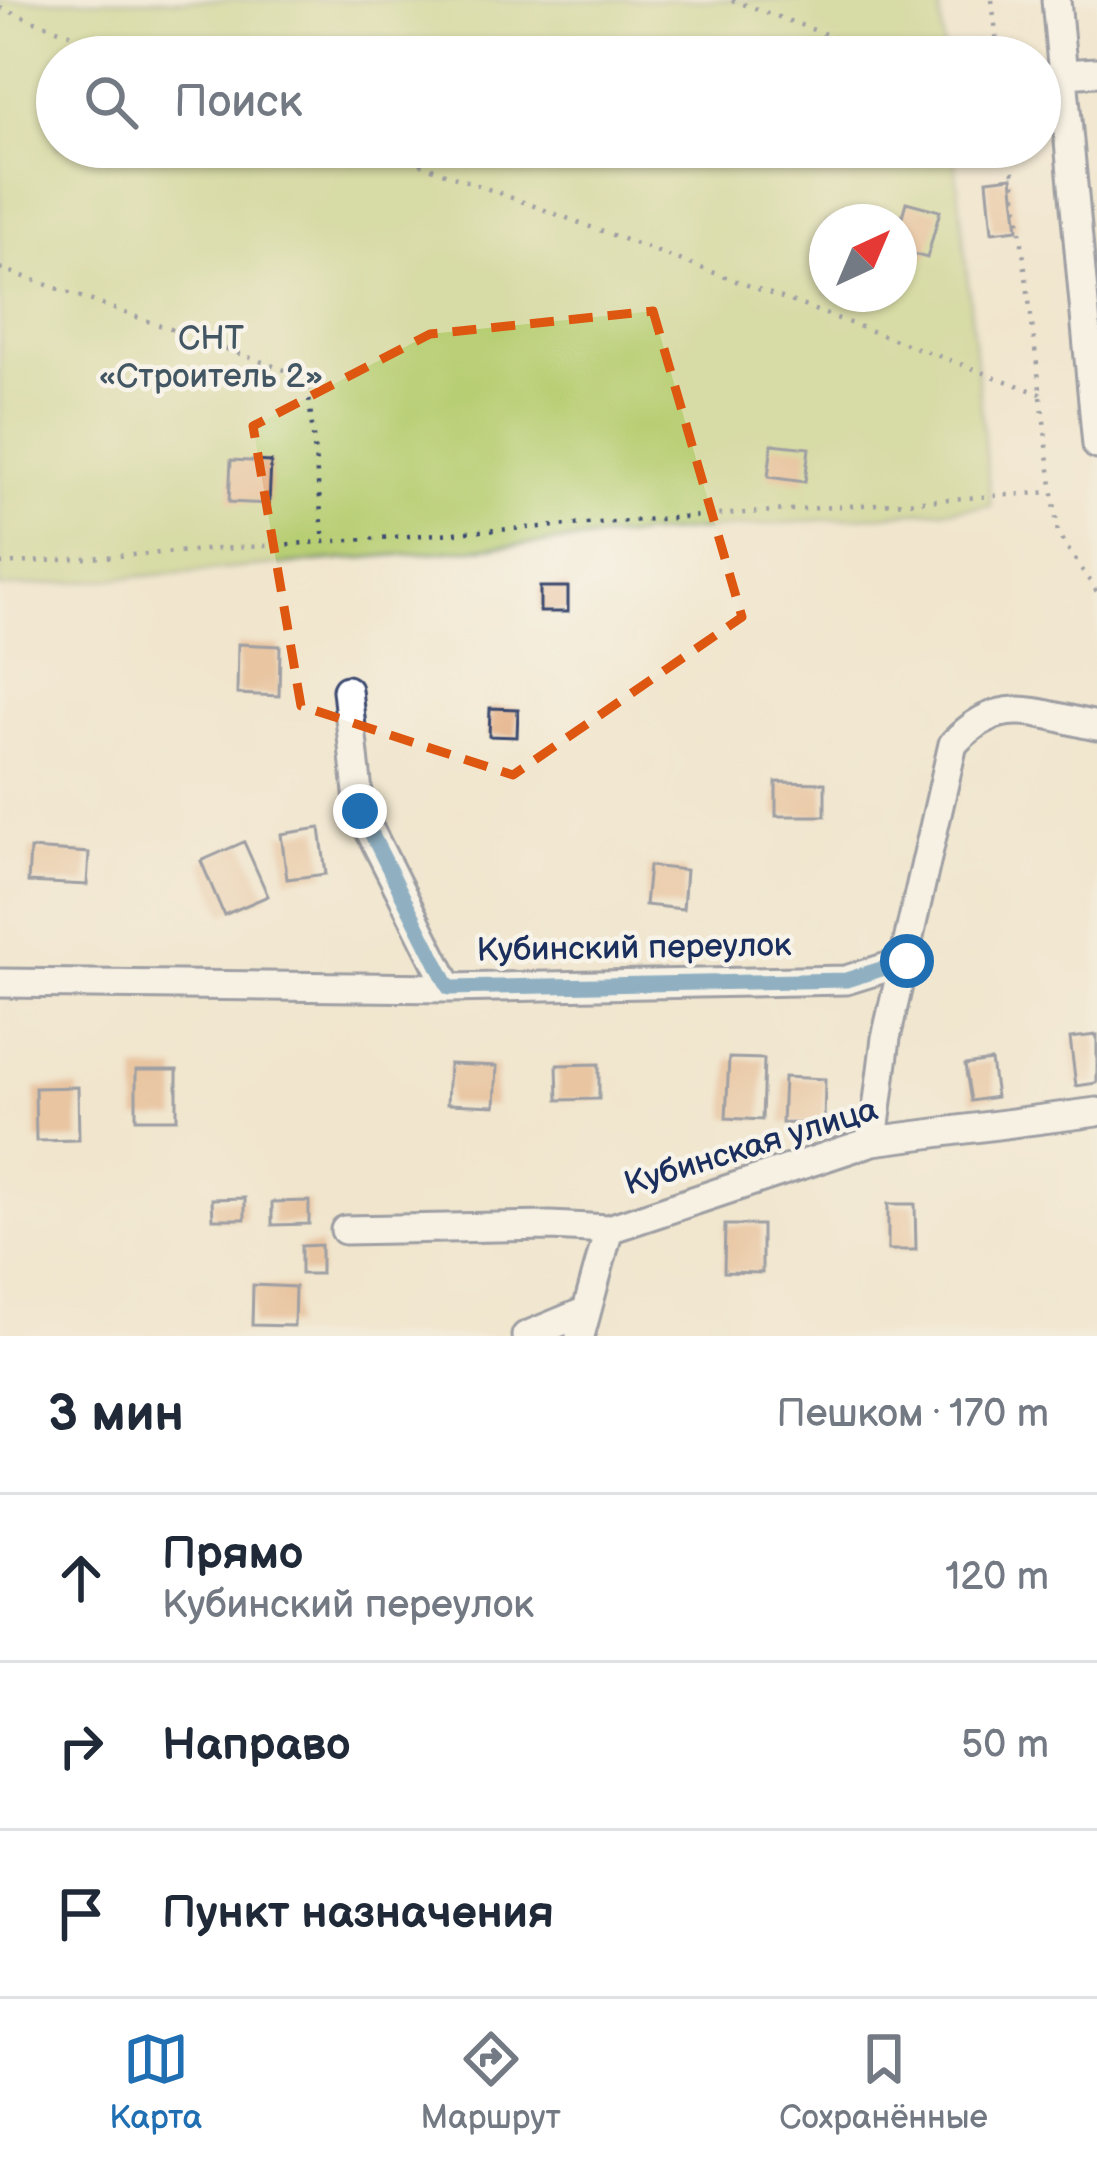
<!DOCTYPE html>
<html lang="ru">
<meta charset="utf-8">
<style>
body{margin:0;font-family:"Balsamiq Sans",sans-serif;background:#f2f2f3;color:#1f2937}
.compass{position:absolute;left:809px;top:204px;width:108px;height:108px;border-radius:50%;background:#fff;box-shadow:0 3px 9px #0004;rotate:44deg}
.stop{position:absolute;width:36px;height:36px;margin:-27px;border:9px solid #1f6fb2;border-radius:50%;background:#fff}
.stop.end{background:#1f6fb2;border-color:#fff;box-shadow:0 3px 12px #0008}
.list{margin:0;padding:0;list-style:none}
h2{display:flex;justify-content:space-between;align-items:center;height:156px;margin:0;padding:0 48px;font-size:51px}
h2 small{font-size:39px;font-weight:400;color:#747a83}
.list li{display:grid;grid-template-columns:78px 1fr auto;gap:36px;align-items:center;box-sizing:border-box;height:168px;padding:0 48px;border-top:3px solid #e0e1e3}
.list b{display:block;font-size:45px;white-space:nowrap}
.list p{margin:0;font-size:39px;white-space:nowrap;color:#747a83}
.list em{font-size:39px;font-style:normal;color:#747a83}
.icon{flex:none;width:66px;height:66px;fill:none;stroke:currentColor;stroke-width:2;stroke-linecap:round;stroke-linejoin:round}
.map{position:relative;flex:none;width:1097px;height:1336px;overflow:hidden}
.search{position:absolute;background:#fff;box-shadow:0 3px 9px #0004;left:36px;right:36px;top:36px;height:132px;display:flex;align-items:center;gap:30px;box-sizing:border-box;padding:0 42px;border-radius:66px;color:#747a83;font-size:45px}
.sheet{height:660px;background:#fff}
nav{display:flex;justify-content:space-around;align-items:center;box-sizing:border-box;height:168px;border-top:3px solid #e0e1e3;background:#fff;font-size:33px;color:#747a83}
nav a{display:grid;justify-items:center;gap:6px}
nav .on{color:#1f6fb2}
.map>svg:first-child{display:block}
</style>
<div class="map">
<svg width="1097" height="1336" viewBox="0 0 1097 1336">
<rect width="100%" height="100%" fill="#f7f3e8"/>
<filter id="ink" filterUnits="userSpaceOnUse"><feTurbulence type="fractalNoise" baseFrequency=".00833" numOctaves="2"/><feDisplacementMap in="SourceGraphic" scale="24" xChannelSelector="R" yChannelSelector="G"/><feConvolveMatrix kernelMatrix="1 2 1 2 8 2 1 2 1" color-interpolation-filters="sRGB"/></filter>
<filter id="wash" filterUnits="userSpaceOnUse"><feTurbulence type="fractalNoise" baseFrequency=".004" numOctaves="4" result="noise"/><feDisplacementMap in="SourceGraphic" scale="48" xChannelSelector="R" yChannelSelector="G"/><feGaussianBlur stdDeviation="2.7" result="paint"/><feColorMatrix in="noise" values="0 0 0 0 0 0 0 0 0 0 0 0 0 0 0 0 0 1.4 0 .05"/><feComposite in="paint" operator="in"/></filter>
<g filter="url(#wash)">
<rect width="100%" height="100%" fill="#f1e6cd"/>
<path fill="#b8ce73" stroke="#6a7e68" stroke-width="3" fill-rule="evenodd" d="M0 0H939L945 57H57V147H954L991 506 0 588ZM827 222H899V294H827Z"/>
<g id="blocks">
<path fill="#df9e6b" d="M1012 177 1018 229 992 232 987 180Z
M906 202 940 211 927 258 899 250V227Z
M772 444 809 448 805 482 768 477Z
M231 460 271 462 269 504 229 502Z
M540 587H568V612H540Z
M238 644 280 646 279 696 237 694Z
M490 708 518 709 517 737 489 736Z
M776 782 825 783V816H776Z
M320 828 326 874 287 879 281 834Z
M244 842 268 896 224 915 201 861Z
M30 849 89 853 87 885 28 882Z
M649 866 686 870 683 909 645 905Z
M1097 1035V1083L1076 1086 1070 1038Z
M729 1058 764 1059 762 1120 726 1118Z
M991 1061 996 1097 971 1101 965 1065Z
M449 1064 497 1066 495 1106 447 1104Z
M599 1064V1099L558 1100 557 1065Z
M136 1070H177V1119H136Z
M784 1077 825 1079 824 1124 782 1123Z
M78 1087 79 1140 36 1141 35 1088Z
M245 1198V1219H213L212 1199Z
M309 1201V1224L272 1225V1202Z
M888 1204H915L916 1250H888Z
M725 1225H762V1273L724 1272Z
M321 1245V1274H301V1246Z
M253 1285 295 1287 294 1326 252 1325Z"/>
</g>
</g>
<g filter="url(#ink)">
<use href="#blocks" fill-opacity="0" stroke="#3b4a6f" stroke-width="3"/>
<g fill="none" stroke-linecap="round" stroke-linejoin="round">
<g stroke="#3b4a6f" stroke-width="33">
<path id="minor" d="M1056 0 1097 445
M1063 74 1097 72
M347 690 360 811 449 988
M0 983 449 988 846 980 907 961
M873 1141 886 1038 953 744C1001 692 1035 714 1097 726
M345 1230 550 1226 609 1229
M526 1336 584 1312
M580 1336 609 1229 873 1141 1097 1112"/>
</g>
<path stroke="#3b4a6f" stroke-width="4.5" stroke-dasharray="3 9" stroke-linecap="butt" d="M732 0 888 57
M992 0 999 57
M0 8 132 57
M375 147 1041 394
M1010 147 1058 534 1097 592
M0 268 307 378 324 542
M0 564 1053 492"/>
<use href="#minor" stroke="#fff" stroke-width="27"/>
</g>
</g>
<g fill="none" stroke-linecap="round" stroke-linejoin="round" filter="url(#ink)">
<path stroke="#1f6fb2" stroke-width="15" d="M360 811 449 988 846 980 907 961"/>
</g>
<path d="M0 0H1097V1336H0ZM653 311 742 617 513 775 301 706 253 426 430 334Z" fill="#f1e6cd" fill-opacity=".55" fill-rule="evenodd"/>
<path fill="none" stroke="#de5710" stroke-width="9" stroke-dasharray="24 15" stroke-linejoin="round" d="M653 311 742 617 513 775 301 706 253 426 430 334Z"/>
<g text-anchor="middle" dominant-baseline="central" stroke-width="9" stroke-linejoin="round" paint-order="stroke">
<g font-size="33" fill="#425763" stroke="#f7f3e8">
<text x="211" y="339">СНТ<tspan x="211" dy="38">«Строитель 2»</tspan></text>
</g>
<g font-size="33" fill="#1b2f5e" stroke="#f7f3e8">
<text transform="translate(634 948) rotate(-1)">Кубинский переулок</text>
<text transform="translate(751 1147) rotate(-17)">Кубинская улица</text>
</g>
</g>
</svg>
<svg class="compass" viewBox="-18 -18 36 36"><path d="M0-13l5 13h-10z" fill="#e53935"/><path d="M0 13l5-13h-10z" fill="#747a83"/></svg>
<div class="stop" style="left:907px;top:961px"></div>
<div class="stop end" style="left:360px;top:811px"></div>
<div class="search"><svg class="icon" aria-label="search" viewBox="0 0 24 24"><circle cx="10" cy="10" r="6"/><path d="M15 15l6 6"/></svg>Поиск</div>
</div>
<section class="sheet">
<h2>3 мин<small>Пешком · 170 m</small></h2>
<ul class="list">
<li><svg class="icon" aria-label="ahead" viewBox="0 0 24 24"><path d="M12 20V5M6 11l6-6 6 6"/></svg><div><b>Прямо</b><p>Кубинский переулок</p></div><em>120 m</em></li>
<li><svg class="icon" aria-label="right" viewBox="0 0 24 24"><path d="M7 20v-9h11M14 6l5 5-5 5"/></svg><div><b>Направо</b></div><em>50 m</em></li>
<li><svg class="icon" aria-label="arrive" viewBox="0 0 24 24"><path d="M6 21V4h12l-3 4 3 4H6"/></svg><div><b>Пункт назначения</b></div></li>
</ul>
</section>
<nav>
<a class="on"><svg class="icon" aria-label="map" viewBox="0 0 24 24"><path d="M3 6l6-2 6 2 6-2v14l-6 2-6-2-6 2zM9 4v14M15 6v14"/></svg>Карта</a>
<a><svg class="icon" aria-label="directions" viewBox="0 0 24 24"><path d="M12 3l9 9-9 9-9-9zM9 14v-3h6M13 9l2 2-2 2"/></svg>Маршрут</a>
<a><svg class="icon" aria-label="saved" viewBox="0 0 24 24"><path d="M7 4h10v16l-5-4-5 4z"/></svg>Сохранённые</a>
</nav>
